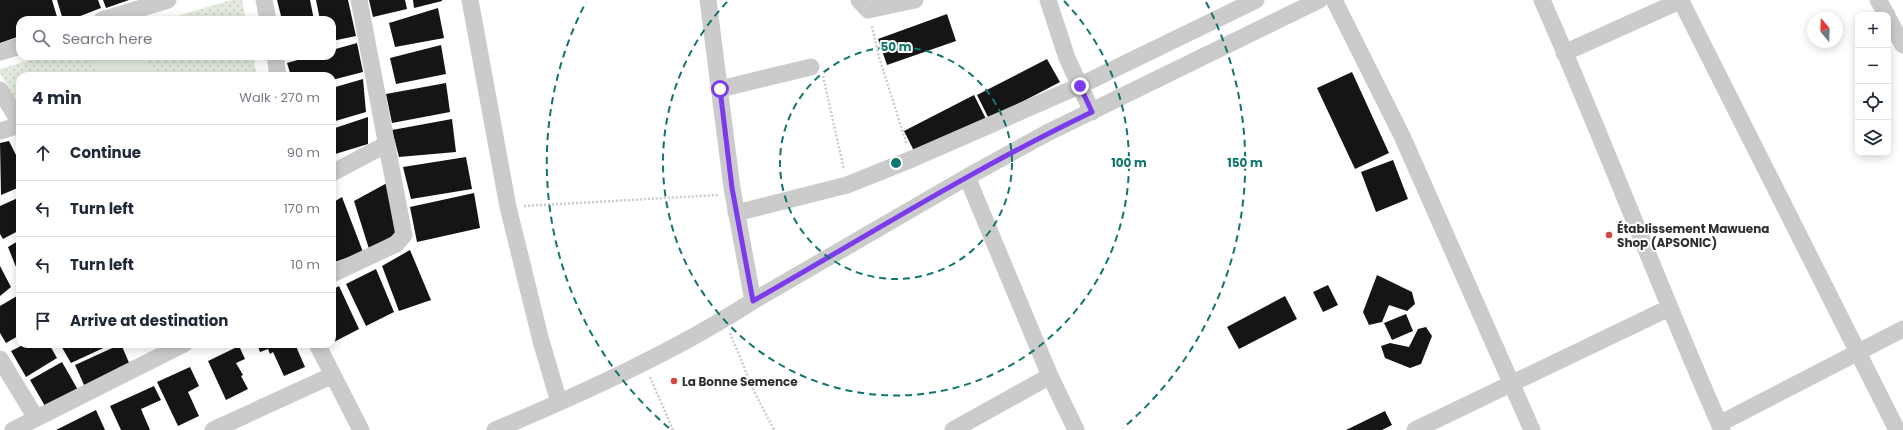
<!DOCTYPE html>
<meta charset="utf-8">
<style>
body{margin:0;font-family:Poppins,sans-serif;background:#f6f6f7;color:#1f2937}
.controls{position:absolute;right:12px;top:12px;display:grid;overflow:hidden;border-radius:8px;box-shadow:0 2px 10px #0003}
.controls button{width:36px;height:36px;display:grid;place-items:center;padding:0;border:0;border-bottom:1px solid #e0e1e3;background:#fff;color:#1f2937;font:20px sans-serif}
.compass{position:absolute;left:1807px;top:12px;width:36px;height:36px;border-radius:50%;background:#fff;box-shadow:0 2px 10px #0003;rotate:341deg}
.stop{position:absolute;width:12px;height:12px;margin:-9px;border:3px solid #7c3aed;border-radius:50%;background:#fff}
.stop.end{background:#7c3aed;border-color:#fff;box-shadow:0 1px 4px #0008}
.list{margin:0;padding:0;list-style:none}
h2{display:flex;justify-content:space-between;align-items:center;height:52px;margin:0;padding:0 16px;font-size:17px}
h2 small{font-size:13px;font-weight:400;color:#747a83}
.list li{display:grid;grid-template-columns:26px 1fr auto;gap:12px;align-items:center;box-sizing:border-box;height:56px;padding:0 16px;border-top:1px solid #e0e1e3}
.list b{display:block;font-size:15px;white-space:nowrap}
.list em{font-size:13px;font-style:normal;color:#747a83}
.icon{flex:none;width:22px;height:22px;fill:none;stroke:currentColor;stroke-width:2;stroke-linecap:round;stroke-linejoin:round}
.map{position:relative;flex:none;width:1903px;height:430px;overflow:hidden}
.search{position:absolute;background:#fff;box-shadow:0 2px 10px #0003;left:16px;top:16px;width:320px;height:44px;display:flex;align-items:center;gap:10px;box-sizing:border-box;padding:0 14px;border-radius:12px;color:#747a83;font-size:15px}
.panel{position:absolute;background:#fff;box-shadow:0 2px 10px #0003;left:16px;top:72px;width:320px;height:276px;border-radius:12px}
.map>svg:first-child{display:block}
</style>
<div class="map">
<svg width="1903" height="430" viewBox="0 0 1903 430">
<defs>
<pattern id="park-dots" width="8" height="8" patternUnits="userSpaceOnUse"><rect width="8" height="8" fill="#e2eadd"/><path d="M2 2h.1M6 6h.1" fill="none" stroke="#c2c9be" stroke-width="1.8" stroke-linecap="round"/></pattern>
</defs>
<rect width="100%" height="100%" fill="#fff"/>
<path fill="url(#park-dots)" d="M231 0H242L246 20H164Z
M44 56H253L257 76H20V108L0 73V69Z"/>
<path fill="#e2eadd" d="M105 56H146L154 76H98L93 60Z"/>
<path fill="#151515" d="M0 0H52L58 20H20V36L0 43Z
M57 0H98L101 8 70 20H63Z
M103 0H129L106 8Z
M277 0H310L314 20H282Z
M316 0H348L356 36 332 41V20H320Z
M369 0H405L407 9 373 17Z
M413 0H442V1L414 8Z
M438 8 444 38 395 47 389 23Z
M947 14 956 41 887 65 878 39Z
M357 43 363 72 332 80V76H291L287 63 312 56H332V50Z
M441 45 446 74 396 84 390 58Z
M1047 59 1060 82 989 119 977 95Z
M1352 72 1389 153 1355 169 1317 88Z
M363 79 366 112 332 122V88Z
M446 83 450 112 392 123 386 94Z
M974 95 986 119 916 155 904 131Z
M368 117V144L332 155V129Z
M452 119 456 152 399 157 392 130Z
M9 141 20 163V187L1 195 0 143Z
M466 157 472 189 411 199 403 167Z
M1393 160 1408 199 1376 212 1361 172Z
M387 183 398 233 369 249 354 201Z
M474 193 480 228 417 242 410 207Z
M20 197V230L3 239 0 234V206Z
M342 197 363 252 335 262 332 255V203Z
M20 240V277L8 247Z
M410 250 431 300 399 311 382 266Z
M0 266 11 287 0 296Z
M376 269 394 312 366 326 346 284Z
M1377 275 1412 292 1415 304 1407 311 1389 305 1382 322 1369 325 1363 312Z
M1328 285 1338 305 1323 312 1313 292Z
M339 286 359 329 332 343V290Z
M17 296 20 299V335L6 343 0 333V306Z
M1285 296 1297 319 1239 349 1227 327Z
M1406 314 1413 331 1392 340 1384 323Z
M1426 327 1432 336 1421 364 1410 368 1385 358 1381 346 1390 343 1409 347 1418 329Z
M25 344H49L57 358 26 377 11 351Z
M60 344H112L71 363Z
M121 344 130 365 85 387 75 365Z
M257 344H295L305 367 284 376 273 352 270 354 268 349 260 352Z
M239 346 245 359 236 363 243 375 241 376 248 389 226 400 208 361Z
M62 362 78 390 45 406 30 380Z
M190 367 199 386 188 392 199 416 178 426 157 382Z
M154 386 161 400 141 409 150 430H121L110 406Z
M96 410 105 430H56Z
M1385 411 1392 425 1382 430H1346Z"/>
<g fill="none" stroke-linecap="round" stroke-linejoin="round">
<path stroke="#cbcbcb" stroke-width="2.5" stroke-dasharray="2 2" stroke-linecap="butt" d="M872 26 879 57 907 145
M823 76 844 170
M524 206 718 195
M730 333 753 389 774 430
M650 377 673 430"/>
<path stroke="#cbcbcb" stroke-width="17" d="M264 0 268 20
M470 0 508 207 541 341 559 402
M708 0 732 188 753 301
M859 0 868 10 915 0
M1048 0 1067 58 1092 112
M1334 0 1402 136 1532 430
M1542 0C1605 142 1659 288 1722 430
M1878 0 1887 15
M1681 1 1897 430
M1888 18 1903 45
M102 20 168 0
M0 52 20 46
M1564 53 1682 0
M275 56 278 76
M720 89 811 67
M0 90 20 123
M0 131 20 125
M332 173 387 144
M967 177 1050 376 1076 430
M736 213 847 185 912 159 1079 86 1256 0
M332 274 396 244 404 235 359 0
M317 344 361 430
M0 359 36 418
M1719 424 1903 329
M13 430 184 344
M213 430 333 375
M495 430C581 394 674 352 753 301L967 177 1047 133 1319 0
M953 430 1050 376
M1415 430 1669 308"/>
</g>
<g fill="none" stroke-linecap="round" stroke-linejoin="round">
<path stroke="#7c3aed" stroke-width="5" d="M720 89 732 188 753 301C865 237 975 168 1092 112L1080 86"/>
</g>
<g fill="none" stroke="#0f766e" stroke-width="2" stroke-dasharray="7 5">
<circle cx="896" cy="163" r="116"/>
<path d="M1064 1A233 233 0 1 1 728 1"/>
<path d="M669 428A349 349 0 0 1 586 2M1206 2A349 349 0 0 1 1123 428"/>
</g>
<g fill="#d5463f" stroke="#fff" stroke-width="1.5">
<circle cx="1609" cy="235" r="4"/>
<circle cx="674" cy="381" r="4"/>
</g>
<g text-anchor="middle" dominant-baseline="central" stroke-width="4" stroke-linejoin="round" paint-order="stroke">
<g font-size="12" font-weight="bold" fill="#2e2e2e" stroke="#fff" text-anchor="start">
<text x="1617" y="228">Établissement Mawuena<tspan x="1617" dy="14">Shop (APSONIC)</tspan></text>
<text x="682" y="381">La Bonne Semence</text>
</g>
</g>
<circle cx="896" cy="163" r="6" fill="#0f766e" stroke="#fff" stroke-width="2"/>
<g font-size="12" text-anchor="middle" font-weight="bold" fill="#0f766e" stroke="#fff" stroke-width="4" stroke-linejoin="round" paint-order="stroke">
<text x="896" y="51">50 m</text>
<text x="1129" y="167">100 m</text>
<text x="1245" y="167">150 m</text>
</g>
</svg>
<div class="controls">
<button>+</button>
<button>−</button>
<button><svg class="icon" aria-label="locate" viewBox="0 0 24 24"><circle cx="12" cy="12" r="6"/><path d="M12 2v4M12 18v4M2 12h4M18 12h4"/></svg></button>
<button><svg class="icon" aria-label="layers" viewBox="0 0 24 24"><path d="M12 4l9 5-9 5-9-5zM3 14l9 5 9-5"/></svg></button>
</div>
<svg class="compass" viewBox="-18 -18 36 36"><path d="M0-13l5 13h-10z" fill="#e53935"/><path d="M0 13l5-13h-10z" fill="#747a83"/></svg>
<div class="stop" style="left:720px;top:89px"></div>
<div class="stop end" style="left:1080px;top:86px"></div>
<div class="search"><svg class="icon" aria-label="search" viewBox="0 0 24 24"><circle cx="10" cy="10" r="6"/><path d="M15 15l6 6"/></svg>Search here</div>
<section class="panel">
<h2>4 min<small>Walk · 270 m</small></h2>
<ul class="list">
<li><svg class="icon" aria-label="ahead" viewBox="0 0 24 24"><path d="M12 20V5M6 11l6-6 6 6"/></svg><div><b>Continue</b></div><em>90 m</em></li>
<li><svg class="icon" aria-label="left" viewBox="0 0 24 24"><path d="M17 20v-9H6M10 6l-5 5 5 5"/></svg><div><b>Turn left</b></div><em>170 m</em></li>
<li><svg class="icon" aria-label="left" viewBox="0 0 24 24"><path d="M17 20v-9H6M10 6l-5 5 5 5"/></svg><div><b>Turn left</b></div><em>10 m</em></li>
<li><svg class="icon" aria-label="arrive" viewBox="0 0 24 24"><path d="M6 21V4h12l-3 4 3 4H6"/></svg><div><b>Arrive at destination</b></div></li>
</ul>
</section>
</div>
